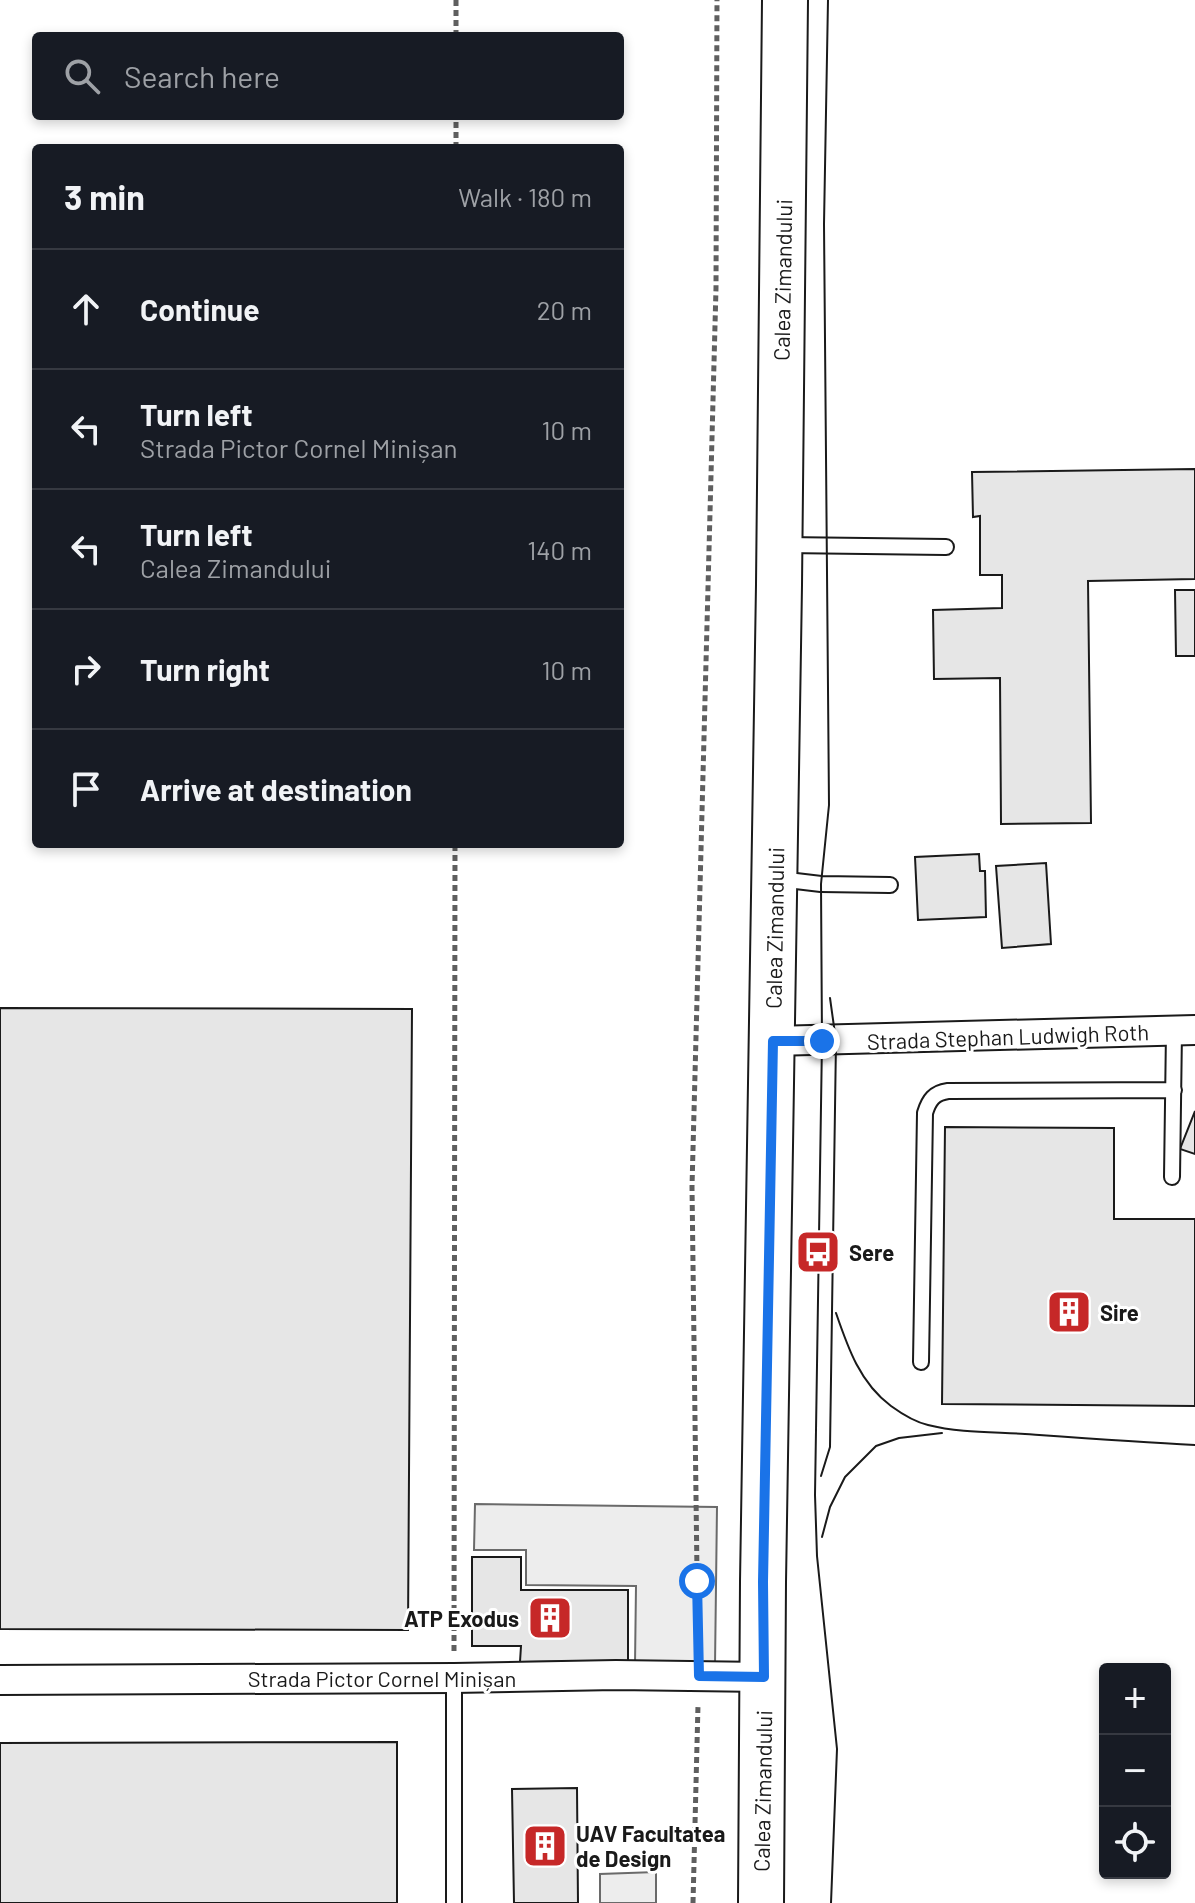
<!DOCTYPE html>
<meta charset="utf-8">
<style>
body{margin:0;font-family:Barlow,sans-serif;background:#20242c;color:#f1f3f6}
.controls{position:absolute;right:24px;bottom:24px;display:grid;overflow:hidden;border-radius:8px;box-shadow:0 4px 12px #0003}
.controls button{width:72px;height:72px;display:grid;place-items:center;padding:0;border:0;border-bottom:2px solid #363941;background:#171b24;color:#f1f3f6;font:40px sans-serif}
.stop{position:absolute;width:24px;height:24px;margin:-18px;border:6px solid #1a73e8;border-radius:50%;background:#fff}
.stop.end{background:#1a73e8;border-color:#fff;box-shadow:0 2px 8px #0008}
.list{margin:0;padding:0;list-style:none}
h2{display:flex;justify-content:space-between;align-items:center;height:104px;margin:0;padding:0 32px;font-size:34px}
h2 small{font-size:26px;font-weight:400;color:#9ea1a6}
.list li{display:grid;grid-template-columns:52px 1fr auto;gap:24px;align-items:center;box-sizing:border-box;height:120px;padding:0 32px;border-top:2px solid #363941}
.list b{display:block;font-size:30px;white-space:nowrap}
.list p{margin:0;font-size:26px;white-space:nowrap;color:#9ea1a6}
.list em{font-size:26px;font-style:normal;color:#9ea1a6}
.icon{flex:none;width:44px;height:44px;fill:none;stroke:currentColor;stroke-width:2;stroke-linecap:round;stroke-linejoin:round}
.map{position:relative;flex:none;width:1195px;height:1903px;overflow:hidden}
.search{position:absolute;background:#171b24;box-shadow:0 4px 12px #0003;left:32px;top:32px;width:592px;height:88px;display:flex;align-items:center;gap:20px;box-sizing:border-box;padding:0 28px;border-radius:8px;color:#9ea1a6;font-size:30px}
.panel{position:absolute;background:#171b24;box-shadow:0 4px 12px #0003;left:32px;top:144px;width:592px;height:704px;border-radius:8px}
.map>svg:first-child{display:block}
</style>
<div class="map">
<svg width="1195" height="1903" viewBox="0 0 1195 1903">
<rect width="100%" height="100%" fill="#fff"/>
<path fill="#ededed" stroke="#6a6a6a" stroke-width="2" d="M475 1504 717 1507 715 1665 635 1664 636 1586 526 1585V1550H474Z
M656 1872V1903H600V1874Z"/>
<path fill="#e6e6e6" stroke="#1a1a1a" stroke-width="2" d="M1195 469V579L1088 581 1091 823 1001 824 1000 678 934 679 933 610 1002 608V575H980V516L973 517 972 472Z
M1175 590H1195V656H1176Z
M979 854 980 871H985L986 917 918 920 915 857Z
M1046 863 1051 944 1002 948 996 866Z
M0 1008 412 1009 408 1630 0 1629Z
M1195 1111V1154L1180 1149Z
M945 1127 1114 1128V1219H1195V1406L942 1404Z
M472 1557H521V1590H628V1661L520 1662 521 1646H472Z
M397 1742V1903H0V1743Z
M577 1788 578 1903H514L512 1789Z"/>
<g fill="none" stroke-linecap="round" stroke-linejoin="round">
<g stroke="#1a1a1a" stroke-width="18">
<path id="lane" d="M784 545 946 547
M779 879 821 884 890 885
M1172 1177 1174 1031
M921 1362 925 1113C929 1100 934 1093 948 1091L1174 1090
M454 1903V1678"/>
</g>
<g stroke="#1a1a1a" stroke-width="32">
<path id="street" d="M773 1041 1195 1030
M0 1680 454 1678 616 1675 764 1677"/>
</g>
<g stroke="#1a1a1a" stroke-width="48">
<path id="primary" d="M761 1903 763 1582 779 585 785 0"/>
</g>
<path stroke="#5f5f5f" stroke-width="5" stroke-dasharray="6 4" stroke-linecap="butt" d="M456 36V0
M456 148V116
M454 1651 455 844
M698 1651 692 1187 716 288 717 0
M693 1903 698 1705"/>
<use href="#lane" stroke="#fff" stroke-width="14"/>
<use href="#street" stroke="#fff" stroke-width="28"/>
<use href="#primary" stroke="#fff" stroke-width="44"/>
<path stroke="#1a1a1a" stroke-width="2" d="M828 0 824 224 829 805 821 884 822 1041 815 1495 817 1556 837 1749 831 1903
M836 1313C848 1348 860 1383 891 1406 902 1414 915 1422 928 1425 959 1433 993 1432 1025 1434 1082 1438 1138 1442 1195 1445
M821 1476 830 1447 836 1041 830 998
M822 1537 830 1507 845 1477 876 1446 899 1438 942 1433"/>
</g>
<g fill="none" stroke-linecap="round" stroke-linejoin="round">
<path stroke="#1a73e8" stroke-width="10" d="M697 1581 699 1676 764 1677 763 1582 773 1041H822"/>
</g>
<defs>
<g id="bus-square" transform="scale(2.3)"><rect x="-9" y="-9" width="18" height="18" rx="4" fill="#c62828" stroke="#fff"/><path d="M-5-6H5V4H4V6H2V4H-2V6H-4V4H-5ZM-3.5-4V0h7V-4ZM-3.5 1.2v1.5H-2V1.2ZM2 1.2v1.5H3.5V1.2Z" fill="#fff"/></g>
<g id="building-square" transform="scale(2.3)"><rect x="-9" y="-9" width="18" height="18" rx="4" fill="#c62828" stroke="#fff"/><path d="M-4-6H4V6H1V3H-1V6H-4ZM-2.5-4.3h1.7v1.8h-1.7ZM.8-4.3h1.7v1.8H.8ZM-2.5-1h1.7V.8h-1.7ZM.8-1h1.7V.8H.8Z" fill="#fff"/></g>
</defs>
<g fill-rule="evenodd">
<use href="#bus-square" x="818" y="1252"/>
<use href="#building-square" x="1069" y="1312"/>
<use href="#building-square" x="550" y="1618"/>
<use href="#building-square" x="545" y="1846"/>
</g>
<g text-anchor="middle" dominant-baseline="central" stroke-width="6" stroke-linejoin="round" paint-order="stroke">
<g font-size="22" fill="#1a1a1a" stroke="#fff">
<text transform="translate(782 280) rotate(-89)">Calea Zimandului</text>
<text transform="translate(774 928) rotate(-89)">Calea Zimandului</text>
<text transform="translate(1008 1036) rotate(-2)">Strada Stephan Ludwigh Roth</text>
<text x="382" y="1678">Strada Pictor Cornel Minișan</text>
<text transform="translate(762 1791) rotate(-89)">Calea Zimandului</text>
</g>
<g font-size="22" font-weight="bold" fill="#1a1a1a" stroke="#fff" text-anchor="start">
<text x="849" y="1252">Sere</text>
<text x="1100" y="1312">Sire</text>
<text x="519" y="1618" text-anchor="end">ATP Exodus</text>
<text x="576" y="1833">UAV Facultatea<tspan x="576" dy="25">de Design</tspan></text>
</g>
</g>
</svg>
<div class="controls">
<button>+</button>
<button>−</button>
<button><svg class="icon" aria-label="locate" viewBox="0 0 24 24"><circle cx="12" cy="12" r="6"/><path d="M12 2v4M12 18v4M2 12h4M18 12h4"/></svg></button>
</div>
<div class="stop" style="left:697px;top:1581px"></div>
<div class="stop end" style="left:822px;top:1041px"></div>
<div class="search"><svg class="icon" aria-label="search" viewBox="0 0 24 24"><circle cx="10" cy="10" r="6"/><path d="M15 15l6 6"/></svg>Search here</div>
<section class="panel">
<h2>3 min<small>Walk · 180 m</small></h2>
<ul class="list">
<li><svg class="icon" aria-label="ahead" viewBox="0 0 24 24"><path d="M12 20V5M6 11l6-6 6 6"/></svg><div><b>Continue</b></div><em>20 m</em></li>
<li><svg class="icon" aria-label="left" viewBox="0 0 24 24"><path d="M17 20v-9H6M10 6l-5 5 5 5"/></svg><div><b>Turn left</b><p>Strada Pictor Cornel Minișan</p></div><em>10 m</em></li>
<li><svg class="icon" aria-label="left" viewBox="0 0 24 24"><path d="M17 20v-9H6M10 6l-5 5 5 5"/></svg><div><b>Turn left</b><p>Calea Zimandului</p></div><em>140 m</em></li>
<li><svg class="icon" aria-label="right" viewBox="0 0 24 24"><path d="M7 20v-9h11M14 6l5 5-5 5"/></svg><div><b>Turn right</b></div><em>10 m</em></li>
<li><svg class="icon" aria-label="arrive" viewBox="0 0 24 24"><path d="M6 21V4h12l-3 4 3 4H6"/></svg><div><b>Arrive at destination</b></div></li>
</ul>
</section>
</div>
